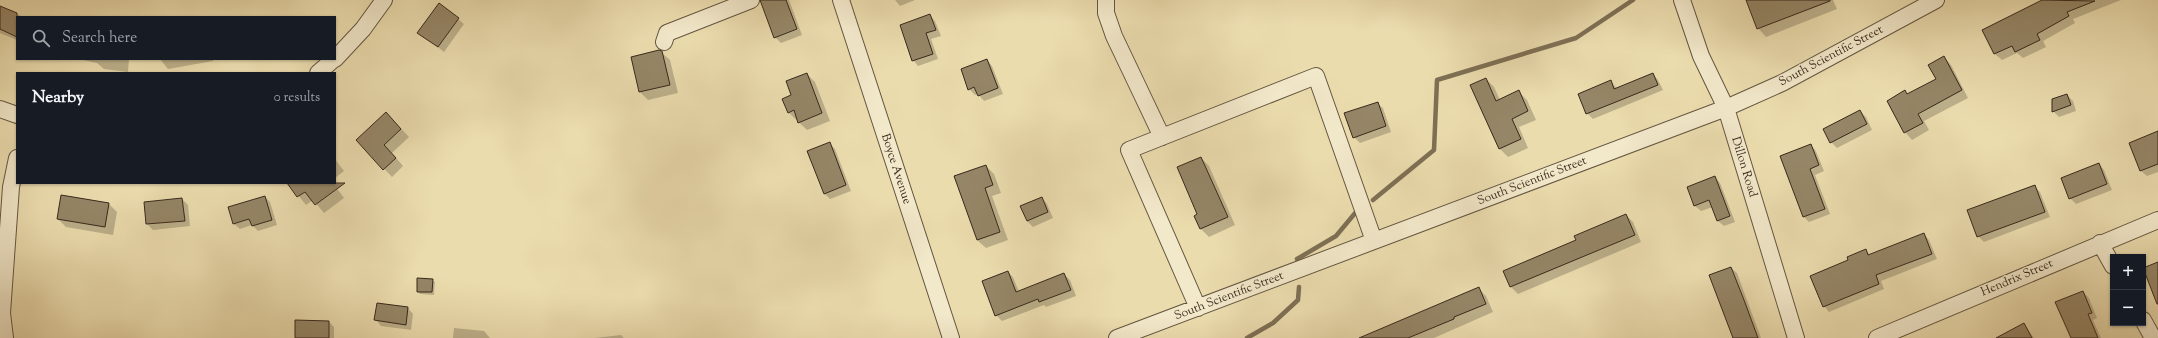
<!DOCTYPE html>
<meta charset="utf-8">
<style>
body{margin:0;font-family:"Sorts Mill Goudy",serif;background:#20242c;color:#f1f3f6}
.controls{position:absolute;right:12px;bottom:12px;display:grid;overflow:hidden;border-radius:0px;box-shadow:0 1px 3px #0004}
.controls button{width:36px;height:36px;display:grid;place-items:center;padding:0;border:0;border-bottom:1px solid #363941;background:#171b24;color:#f1f3f6;font:20px sans-serif}
.list{margin:0;padding:0;list-style:none}
h2{display:flex;justify-content:space-between;align-items:center;height:52px;margin:0;padding:0 16px;font-size:17px}
h2 small{font-size:13px;font-weight:400;color:#9ea1a6}
.icon{flex:none;width:22px;height:22px;fill:none;stroke:currentColor;stroke-width:2;stroke-linecap:round;stroke-linejoin:round}
.map{position:relative;flex:none;width:2158px;height:338px;overflow:hidden}
.search{position:absolute;background:#171b24;box-shadow:0 1px 3px #0004;left:16px;top:16px;width:320px;height:44px;display:flex;align-items:center;gap:10px;box-sizing:border-box;padding:0 14px;border-radius:0px;color:#9ea1a6;font-size:15px}
.panel{position:absolute;background:#171b24;box-shadow:0 1px 3px #0004;left:16px;top:72px;width:320px;height:112px;border-radius:0px}
.map>svg:first-child{display:block}
</style>
<div class="map">
<svg width="2158" height="338" viewBox="0 0 2158 338">
<rect width="100%" height="100%" fill="#ebdcae"/>
<filter id="stains"><feTurbulence type="fractalNoise" baseFrequency=".005" numOctaves="4"/><feColorMatrix values="0 0 0 0 .2 0 0 0 0 .09 0 0 0 0 .02 0 0 0 .5 -.17"/></filter>
<radialGradient id="worn" r=".72"><stop offset=".6" stop-color="#630" stop-opacity="0"/><stop offset="1" stop-color="#630" stop-opacity=".3"/></radialGradient>
<path fill="#0003" d="M768 0H789L802 35 781 43 775 37Z
M895 0H915L900 6Z
M1754 0H1833L1837 9 1766 37 1758 28Z
M2044 0H2121L2073 19 2075 23 2043 41 2046 47 2023 58 2017 53 2002 60 1995 54 1984 30Z
M0 6 23 17H17V40L0 33Z
M930 15 935 21 941 36 931 39 938 59 918 66 913 60Z
M458 19 464 24 444 52 419 32Z
M661 52 670 60 678 93 648 100 640 92Z
M1944 57 1951 65 1968 98 1924 121 1929 130 1912 140 1905 132V92L1908 95 1937 79Z
M79 59H129L128 72 104 69 97 63Z
M160 59H213V61L168 69Z
M987 60 992 66 1003 94 984 101 978 94 975 95 969 89Z
M807 74 815 82 830 121 807 130 788 112 793 96Z
M1653 74 1658 80 1663 90 1593 119 1587 113 1611 81 1617 89Z
M1486 79 1494 87 1500 100 1519 92 1527 100 1536 120 1519 127 1528 148 1508 157 1500 149Z
M2067 95 2073 101 2076 111 2059 117 2053 111Z
M1377 103 1383 108 1391 132 1360 143 1354 137Z
M1860 111 1866 117 1872 130 1837 148 1831 142 1824 129Z
M394 121 409 137 392 153 403 166 392 177 357 140Z
M2158 134V172L2147 176 2141 171Z
M830 144 835 149 851 191 830 199 824 193Z
M1811 145 1816 151 1824 171 1815 175 1830 214 1809 222 1804 217Z
M1201 158 1209 166 1235 225 1209 237 1200 228 1199 215Z
M335 159 344 171 335 178Z
M2099 164 2104 170 2112 190 2076 204 2070 198Z
M986 166 994 174 1001 193 992 196 1008 240 986 248 977 240Z
M1715 177 1720 183 1735 222 1724 226 1718 221 1713 207 1701 211 1695 206Z
M288 183H333L344 198 324 213 313 200 306 205Z
M2034 186 2040 192 2050 217 1984 242 1978 236Z
M61 196 109 204 117 212 113 235 66 227 58 219Z
M265 197 270 202 277 225 258 231 252 225 240 229 234 224Z
M1042 198 1047 204 1053 218 1033 227 1027 221 1022 207Z
M182 199 188 205 190 226 153 230 147 224 145 203Z
M1626 215 1633 222 1641 242 1518 294 1511 287Z
M1924 234 1929 240 1937 259 1881 281 1884 289 1829 312 1824 306 1849 261 1866 250 1870 255Z
M1731 268 1737 273 1761 338H1734Z
M1008 272 1013 277 1019 292 1064 274 1070 280 1076 296 1046 307 1044 305 1002 321 996 315Z
M432 280 435 282 434 295 420 294 418 291Z
M1478 288 1486 296 1493 312 1434 338H1368Z
M2083 292 2089 298 2097 318 2093 320 2101 338H2072Z
M408 308 413 314 411 330 381 326 376 320Z
M329 322 334 327V338H296Z
M2024 324 2034 338H1998Z
M454 328 484 331 490 338H453Z
M621 335 624 338H595Z"/>
<g fill="none" stroke-linecap="round" stroke-linejoin="round">
<path stroke="#7e7055" stroke-width="4.5" d="M1373 200 1434 150 1437 80 1576 38 1633 0
M1297 259 1336 236 1356 212
M1247 338 1273 323 1298 300 1299 287"/>
</g>
<path fill="#958667" stroke="#37291b" d="M760 0H786L797 29 774 38Z
M1746 0H1830V1L1757 29Z
M2042 0 2095 1 2067 12 2069 16 2037 34 2040 40 2015 52 2012 46 1994 54 1982 30Z
M439 3 459 18 438 47 417 33Z
M0 6 17 13V37L0 29Z
M930 14 936 30 926 33 933 54 912 61 900 25Z
M659 50 662 51 670 85 639 92 631 57Z
M1944 56 1962 90 1918 114 1923 123 1904 133 1887 101 1905 90 1907 94 1936 79 1928 65Z
M987 59 998 88 978 96 974 87 968 90 961 69Z
M807 73 822 113 798 123 794 110 788 113 782 99 791 95 786 81Z
M1653 73 1658 85 1586 114 1578 94 1611 80 1614 89Z
M1486 78 1496 101 1519 90 1528 111 1512 119 1521 139 1499 149 1470 85Z
M2067 94 2071 105 2052 112V99Z
M1378 102 1386 126 1353 138 1344 113Z
M1860 110 1867 124 1830 143 1823 129Z
M386 112 401 129 384 145 396 158 383 170 356 140Z
M2158 131V164L2140 171 2129 143Z
M830 142 846 185 824 194 807 151Z
M1811 144 1819 165 1810 169 1825 209 1803 217 1780 156Z
M1201 157 1228 217 1200 229 1194 216 1197 214 1177 167Z
M2099 163 2107 184 2069 199 2061 178Z
M986 165 993 185 985 188 1000 232 977 240 954 176Z
M1715 176 1730 216 1717 221 1709 200 1694 206 1687 187Z
M287 183H345L315 205 305 192 297 197Z
M2035 185 2045 212 1977 237 1967 210Z
M61 195 109 203 105 227 57 219Z
M265 196 272 220 252 226 249 219 233 224 228 207Z
M1042 197 1048 212 1027 221 1020 206Z
M182 198 185 221 146 224 144 202Z
M1626 214 1635 235 1510 287 1503 271 1576 240 1574 236Z
M1924 233 1932 254 1876 275 1879 284 1823 307 1810 276 1848 260 1847 257 1866 249 1868 255Z
M2158 262V304H2157L2143 268Z
M1731 267 1744 300 1758 338H1733L1709 275Z
M1008 271 1016 292 1064 273 1071 290 1039 302 1038 299 995 316 982 281Z
M417 278 433 279 432 292H417Z
M1479 287 1486 304 1454 317V319L1408 338H1359Z
M2083 291 2092 313 2088 314 2098 338H2071L2055 302Z
M377 303 408 307 406 325 374 320Z
M295 320 329 321V338H295Z
M2024 323 2032 338H1996Z"/>
<g fill="none" stroke-linecap="round" stroke-linejoin="round">
<g stroke="#645640" stroke-width="18">
<path id="minor" d="M841 0 951 338
M1106 0V13L1114 36 1162 137
M1682 0 1701 56 1726 108 1796 338
M664 42 667 33 751 0
M335 59 363 29 384 0
M318 73 334 59
M0 109 17 115
M2100 243 2113 266
M1198 308 1129 150 1316 76 1374 241
M2143 320 2153 338
M5 338 2 313 11 187 17 158
M1117 338 1726 108 1782 83 1936 0
M1877 338 2158 220"/>
</g>
<use href="#minor" stroke="#f2e8ca" stroke-width="16"/>
</g>
<g text-anchor="middle" dominant-baseline="central" stroke-width="3" stroke-linejoin="round" paint-order="stroke">
<g font-size="12" fill="#37291b" stroke="#f2e8ca">
<text transform="translate(1831 56) rotate(-28)">South Scientific Street</text>
<text transform="translate(1744 167) rotate(73)">Dillon Road</text>
<text transform="translate(896 169) rotate(72)">Boyce Avenue</text>
<text transform="translate(1532 181) rotate(-21)">South Scientific Street</text>
<text transform="translate(2017 278) rotate(-23)">Hendrix Street</text>
<text transform="translate(1229 296) rotate(-21)">South Scientific Street</text>
</g>
</g>
<rect width="100%" height="100%" filter="url(#stains)"/>
<rect width="100%" height="100%" fill="url(#worn)"/>
</svg>
<div class="controls">
<button>+</button>
<button>−</button>
</div>
<div class="search"><svg class="icon" aria-label="search" viewBox="0 0 24 24"><circle cx="10" cy="10" r="6"/><path d="M15 15l6 6"/></svg>Search here</div>
<section class="panel">
<h2>Nearby<small>0 results</small></h2>
<ul class="list">
</ul>
</section>
</div>
